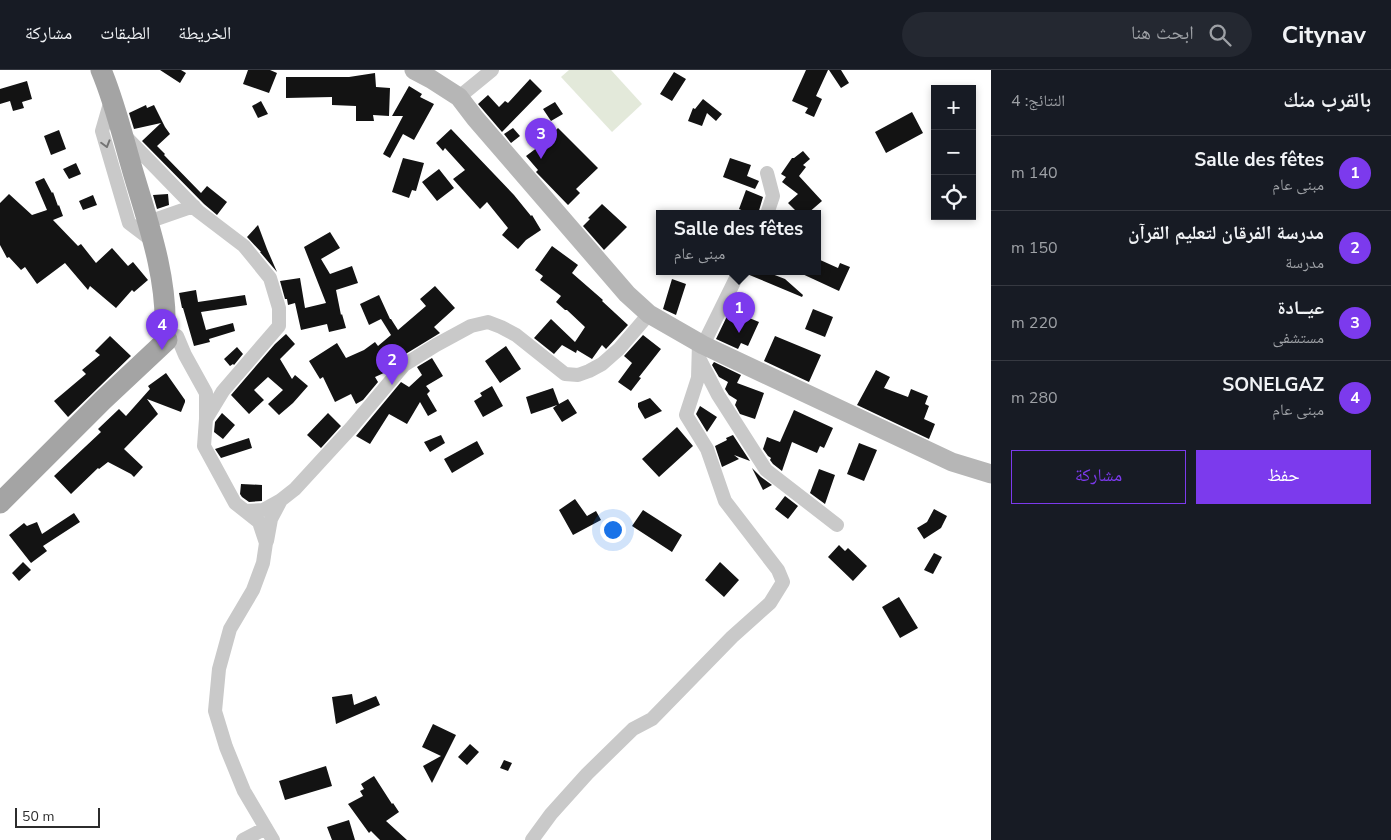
<!DOCTYPE html>
<html lang="ar">
<meta charset="utf-8">
<style>
body{margin:0;font-family:"Nunito Sans","Noto Naskh Arabic",sans-serif;background:#242831;color:#f1f3f6;direction:rtl}
.controls{position:absolute;right:15px;top:15px;display:grid;overflow:hidden;border-radius:0px;box-shadow:0 2px 8px #0003}
.controls button{width:45px;height:45px;display:grid;place-items:center;padding:0;border:0;border-bottom:1px solid #363941;background:#171b24;color:#f1f3f6;font:25px sans-serif}
.scale{position:absolute;left:15px;bottom:12px;width:85px;box-sizing:border-box;padding-left:5px;border:2px solid #2c2c2c;border-top:0;font-size:14px;line-height:18px;white-space:nowrap;color:#2c2c2c;-webkit-text-stroke:4px #fff;paint-order:stroke}
.you{position:absolute;left:612px;top:459px;width:18px;height:18px;margin:-12px;border:4px solid #fff;border-radius:50%;background:#1a73e8;box-shadow:0 0 0 8px #1a73e833}
.badge{display:grid;place-items:center;width:32px;height:32px;border-radius:50%;background:#7c3aed;color:#fff;font-size:16px;font-weight:700}
.pin{position:absolute;translate:-50% -41px;filter:drop-shadow(0 1px 2px #0008)}
.pin::after{content:'';position:absolute;top:26px;width:18px;height:15px;background:inherit;clip-path:polygon(0 0,100% 0,50% 100%)}
.popup{position:absolute;left:656px;top:140px;width:165px;height:65px;box-sizing:border-box;display:grid;place-content:center;border-radius:0px;background:#171b24;filter:drop-shadow(0 1px 4px #0005);font-size:16px;white-space:nowrap;color:#9ea1a6}
.popup b{font-size:19px;color:#f1f3f6}
.popup::after{content:'';position:absolute;left:50%;top:100%;margin-left:-10px;border:10px solid transparent;border-top-color:#171b24}
.list{margin:0;padding:0;list-style:none}
h2{display:flex;justify-content:space-between;align-items:center;height:65px;margin:0;padding:0 20px;font-size:21px}
h2 small{font-size:16px;font-weight:400;color:#9ea1a6}
.list li{display:grid;grid-template-columns:32px 1fr auto;gap:15px;align-items:center;box-sizing:border-box;height:75px;padding:0 20px;border-top:1px solid #363941}
.list b{display:block;font-size:19px;white-space:nowrap}
.list p{margin:0;font-size:16px;white-space:nowrap;color:#9ea1a6}
.list em{font-size:16px;font-style:normal;color:#9ea1a6}
.actions{display:flex;gap:10px;padding:15px 20px}
.actions a{flex:1;padding:11px 0;border:1px solid #7c3aed;border-radius:0px;text-align:center;font-size:18px;color:#7c3aed}
.actions .main{background:#7c3aed;color:#fff}
.icon{flex:none;width:28px;height:28px;fill:none;stroke:currentColor;stroke-width:2;stroke-linecap:round;stroke-linejoin:round}
.map{position:relative;flex:none;width:991px;height:770px;overflow:hidden;direction:ltr}
header{display:flex;align-items:center;gap:30px;box-sizing:border-box;height:70px;padding:0 25px;background:#171b24;border-bottom:1px solid #363941}
header strong{font-size:24px}
nav{display:flex;gap:28px;margin-inline-start:auto;font-size:18px}
.search{width:350px;height:45px;background:#242831;display:flex;align-items:center;gap:12px;box-sizing:border-box;padding:0 18px;border-radius:28px;color:#9ea1a6;font-size:19px}
main{display:flex}
aside{flex:1;background:#171b24}
.map>svg:first-child{display:block}
</style>
<header>
<strong>Citynav</strong>
<div class="search"><svg class="icon" aria-label="search" viewBox="0 0 24 24"><circle cx="10" cy="10" r="6"/><path d="M15 15l6 6"/></svg>ابحث هنا</div>
<nav><a>الخريطة</a><a>الطبقات</a><a>مشاركة</a></nav>
</header>
<main>
<aside>
<h2>بالقرب منك<small>النتائج: 4</small></h2>
<ul class="list">
<li><span class="badge">1</span><div><b>Salle des fêtes</b><p>مبنى عام</p></div><em>140 m</em></li>
<li><span class="badge">2</span><div><b>مدرسة الفرقان لتعليم القرآن</b><p>مدرسة</p></div><em>150 m</em></li>
<li><span class="badge">3</span><div><b>عيــادة</b><p>مستشفى</p></div><em>220 m</em></li>
<li><span class="badge">4</span><div><b>SONELGAZ</b><p>مبنى عام</p></div><em>280 m</em></li>
</ul>
<div class="actions"><a class="main">حفظ</a><a>مشاركة</a></div>
</aside>
<div class="map">
<svg width="991" height="770" viewBox="0 0 991 770">
<rect width="100%" height="100%" fill="#fff"/>
<path fill="#e3e9da" d="M569 0H611L642 34 612 62 561 7Z"/>
<path fill="#131313" d="M160 0H181L186 3 180 13Z
M248 0H270L277 3 269 23 243 14Z
M806 0H828L816 26 822 29 814 47 805 43 808 38 792 31Z
M829 0H841L849 13 841 18Z
M674 2 686 9 672 31 660 24Z
M375 3 376 17 390 18 389 46 373 45 374 51H356V36L332 35V27L286 28V7H349Z
M530 9 542 21 502 62 478 34 488 25 499 37 505 31 508 33Z
M27 11 32 29 22 32 24 38 13 41 10 31 0 34V19Z
M409 16 422 24 420 27 434 34 414 70 403 64 390 88 383 84 403 46H392Z
M703 29 722 44 716 51 707 43 702 56 688 51 693 38 695 39Z
M261 31 268 44 258 48 252 36Z
M555 32 563 44 551 51 543 39Z
M146 35 147 38 154 35 165 57 170 64 157 76 165 84 164 85 201 123 207 116 227 132 217 145 204 134 142 71 161 53 134 59 129 43Z
M912 42 923 63 886 83 875 62Z
M513 58 520 66 511 73 504 64Z
M558 58 598 98 576 119 580 123 568 135 536 102 538 100 526 86 538 77Z
M451 59 514 125 531 146 532 145 541 160 526 170 518 179 502 165 508 158 487 132 480 139 453 109 465 100 445 78 443 81 436 73Z
M59 60 66 79 51 85 44 66Z
M803 81 810 89 803 95 806 97 799 106 822 131 807 144H799L788 133 798 124 782 112 786 107 781 104 792 88H794Z
M403 88 424 93 416 121 412 120 409 128 392 122Z
M730 88 751 95 747 106 759 111 755 119 723 107Z
M76 93 81 104 69 109 63 99Z
M439 99 454 118 437 131 422 112Z
M44 108 52 123 53 122 58 136 59 135 63 146 53 150 78 176 81 174 96 193 112 178 128 196 133 192 148 210 134 222 132 220 116 238 90 216 88 220 65 193 37 214 25 197 21 200 9 187 7 188 0 175V133L9 124 32 145 47 140 35 112Z
M746 120 763 127 758 144H751L739 139Z
M168 124 169 135 157 139 153 125Z
M93 125 97 135 83 140 79 131Z
M602 134 627 157 604 180 583 156 590 149 588 148Z
M258 155 267 179 277 202 260 182H261L247 167Z
M330 162 340 178 321 189 330 204 352 196 358 213 336 220 341 245 342 244 346 258 329 262 327 254 301 260 295 233 288 235 287 229H285L280 211 300 208 305 238 326 233 304 177Z
M552 176 578 195 572 203 603 230 602 231 628 255 606 279 602 275 592 289 577 280 576 283 562 275 554 284 534 268 551 249 575 272 585 257 567 240H565L556 232 561 226 540 210 543 206 535 200Z
M818 189 838 198 840 193 850 197 839 221 798 202H818Z
M748 202H767L785 209 803 225 802 227 747 204Z
M672 209 686 214 676 245 663 239Z
M435 216 455 238 434 257 440 263 399 288 386 302 375 307 378 312 363 330 356 334 351 324 335 332 323 307 320 309 309 291 337 273 346 288 364 280 375 272 378 276 391 265 381 249 369 255 360 234 379 225 390 249H391L398 260 426 236 420 229Z
M196 220 198 232 245 225 247 235 201 242 206 260 233 253 235 261 209 269 210 272 194 276 183 238H182L179 223Z
M813 239 833 247 825 267 805 259Z
M730 240 759 252 748 276 741 273 738 279 716 269Z
M286 264 295 274 280 289 292 309 295 305 308 316 293 333 279 345 268 334 283 320 268 307 254 320 264 330 249 344 231 325 275 274Z
M643 265 661 279 639 307 641 308 631 321 618 312 632 293 624 286Z
M110 266 131 286 68 347 54 331 86 304 82 300 100 285 95 281Z
M775 266 821 285 809 312 764 291Z
M506 276 521 299 500 313 485 291Z
M237 277 243 284 234 295 233 294 230 296 224 289Z
M432 288 443 306 426 316 430 321 427 324 437 341 428 346 420 332 407 354 389 344 370 374 356 366 401 312 409 317 422 305 417 297Z
M714 292 741 305 737 313 764 323 755 349 740 344 735 335 737 330 729 325 725 319 728 312 719 307 712 295Z
M876 300 890 307 884 318 908 327 911 319 928 326 925 334 929 336 924 349 935 354 929 369 857 335Z
M166 303 185 330V332L181 342 147 329 158 344 124 379 143 397 134 407 131 404 108 392 99 399 98 398 71 424 54 406 101 362 98 359 119 339 126 346 150 319 148 316Z
M492 316 503 336 483 347 474 331 482 326 480 323Z
M553 318 559 334 568 329 577 343 562 352 553 338 557 335 531 344 526 327Z
M650 328 662 341 645 349 638 337V333Z
M700 336 717 347 707 362 696 344Z
M794 340 833 358 824 378 820 376 817 383 792 372 782 401 773 394 770 390 771 388 768 386 763 379 767 367 780 372Z
M222 343 235 355 223 369 214 362 215 352Z
M328 343 341 356 321 378 307 365Z
M677 357 693 376 659 407 642 389Z
M441 365 445 373 430 382 424 372Z
M733 365 750 391 734 385 739 389 722 397 715 376 727 370 726 368Z
M249 368 252 378 221 388 215 379Z
M477 371 484 384 452 403 444 389Z
M859 373 877 380 864 411 847 404Z
M752 398 761 407 772 415 763 420Z
M819 399 835 405 825 434 810 423Z
M241 414 262 415V431L249 432 242 427 240 424Z
M785 426 798 436 788 449 775 439Z
M575 429 587 446 596 441 601 450 573 465 559 440Z
M934 439 947 446 941 458 924 469 917 458 927 452Z
M643 440 682 465 672 482 632 456Z
M74 443 80 452 43 476 47 481 31 493 9 465 24 453 27 456 37 452 42 464Z
M839 475 845 481 848 478 867 496 853 511 828 487Z
M934 483 942 487 933 504 924 500Z
M23 492 31 500 19 511 12 503Z
M720 492 739 510 724 527 705 510Z
M899 527 918 558 900 568 882 537Z
M352 624 354 635 376 626 380 635 336 654 332 627Z
M433 654 456 665 432 713 423 696 441 686 422 677Z
M470 674 479 682 467 695 458 687Z
M504 690 512 693 508 701 500 698Z
M326 696 332 716 285 730 279 711Z
M374 706 392 734 393 733 399 742 386 751 407 770H380L371 761 369 763 348 734 363 726 360 721 364 719 361 714Z
M349 750 355 770H332L327 757Z"/>
<g fill="none" stroke-linecap="round" stroke-linejoin="round">
<path stroke="#c9c9c9" stroke-width="14" d="M459 27 492 0
M111 30 102 61 129 153 154 172
M125 66 198 141 244 176 270 208 279 238V256L223 321 206 349 204 376 235 433 259 452 266 473 263 493 253 520 230 559 219 599 215 641 226 677 244 721 273 770
M767 103 773 126 767 144
M148 152 194 136
M177 266 185 285 206 323V348
M703 275 739 202
M699 288 718 325 766 400 837 455
M245 441 263 440 281 430 295 419 351 358 404 295 436 275 471 256 488 252 501 257 516 265 565 304 578 305 589 301 602 294 619 279 649 244
M267 471 271 449 281 430
M243 770 266 758
M532 770 551 744 587 704 633 659 652 649 732 567 770 533 783 512 778 500 725 431 707 379 686 345 698 308 699 273"/>
<path stroke="#b6b6b6" stroke-width="19" d="M414 0 431 9 459 27 475 48 627 224 649 244 703 275 952 392 991 404"/>
<path stroke="#a4a4a4" stroke-width="21" d="M101 0C115 33 123 68 133 102 148 153 167 206 165 259
M0 433 103 330 167 270"/>
</g>
<defs><path id="oneway-chevron" d="M-2-3.5L2.5 0L-2 3.5" fill="none" stroke-width="1.6" stroke-linecap="round" stroke-linejoin="round" transform="scale(1.25)"/></defs>
<use stroke="#737373" href="#oneway-chevron" transform="translate(106 74) rotate(74)"/>
</svg>
<div class="controls">
<button>+</button>
<button>−</button>
<button><svg class="icon" aria-label="locate" viewBox="0 0 24 24"><circle cx="12" cy="12" r="6"/><path d="M12 2v4M12 18v4M2 12h4M18 12h4"/></svg></button>
</div>
<div class="scale">50 m</div>
<div class="you"></div>
<div class="pin badge" style="left:739px;top:263px">1</div>
<div class="popup"><b>Salle des fêtes</b>مبنى عام</div>
<div class="pin badge" style="left:392px;top:315px">2</div>
<div class="pin badge" style="left:541px;top:89px">3</div>
<div class="pin badge" style="left:162px;top:280px">4</div>
</div>
</main>
